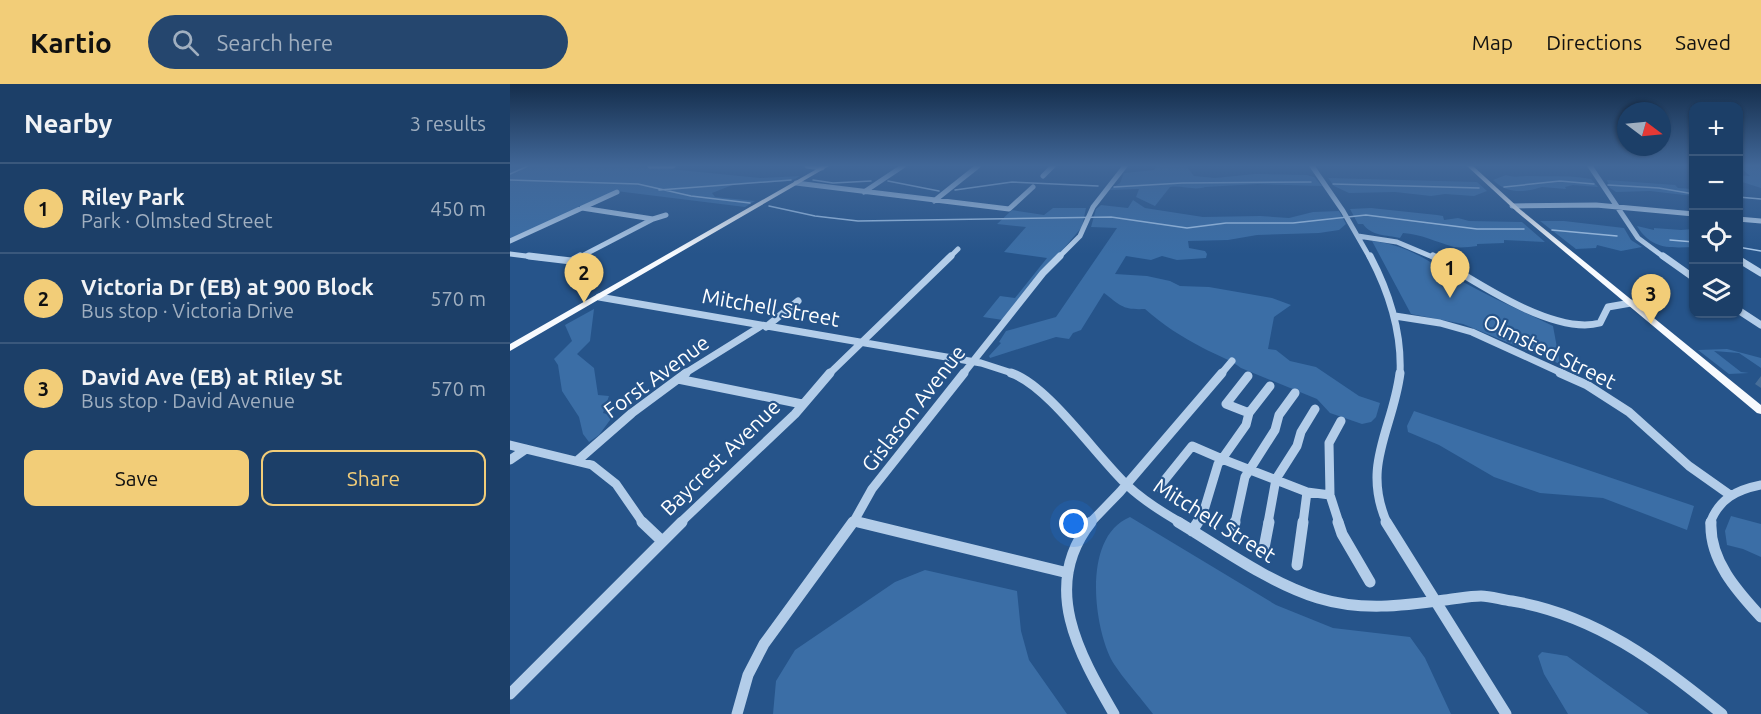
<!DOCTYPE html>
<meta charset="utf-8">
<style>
body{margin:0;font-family:Ubuntu,sans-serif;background:#25466e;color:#f1f3f6}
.controls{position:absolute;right:18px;top:18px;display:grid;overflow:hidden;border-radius:12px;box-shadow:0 2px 4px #0004}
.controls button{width:54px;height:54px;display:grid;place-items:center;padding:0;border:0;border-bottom:2px solid #3a587c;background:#1c3f68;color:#f1f3f6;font:30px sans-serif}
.compass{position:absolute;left:1107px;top:18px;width:54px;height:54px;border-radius:50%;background:#1c3f68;box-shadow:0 2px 4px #0004;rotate:106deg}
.you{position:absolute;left:564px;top:440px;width:21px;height:21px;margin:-15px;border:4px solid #fff;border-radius:50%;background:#1a73e8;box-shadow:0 0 0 9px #1a73e833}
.badge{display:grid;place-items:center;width:39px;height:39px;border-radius:50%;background:#f2cd78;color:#111;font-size:20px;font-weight:700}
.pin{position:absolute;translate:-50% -50px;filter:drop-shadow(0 2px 3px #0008)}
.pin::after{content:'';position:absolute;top:32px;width:21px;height:18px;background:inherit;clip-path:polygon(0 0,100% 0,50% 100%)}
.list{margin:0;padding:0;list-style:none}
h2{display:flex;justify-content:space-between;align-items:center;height:78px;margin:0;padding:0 24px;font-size:26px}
h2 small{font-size:20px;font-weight:400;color:#a0afc0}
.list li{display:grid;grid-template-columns:39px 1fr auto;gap:18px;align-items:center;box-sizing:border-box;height:90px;padding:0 24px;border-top:2px solid #3a587c}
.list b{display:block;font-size:22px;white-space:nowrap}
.list p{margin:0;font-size:20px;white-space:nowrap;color:#a0afc0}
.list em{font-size:20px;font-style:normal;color:#a0afc0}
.actions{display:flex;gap:12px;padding:18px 24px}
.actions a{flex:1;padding:14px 0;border:2px solid #f2cd78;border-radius:12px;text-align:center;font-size:21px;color:#f2cd78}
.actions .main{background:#f2cd78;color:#111}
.icon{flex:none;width:33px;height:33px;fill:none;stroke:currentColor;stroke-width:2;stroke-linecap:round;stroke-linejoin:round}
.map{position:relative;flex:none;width:1251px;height:630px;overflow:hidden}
header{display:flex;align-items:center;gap:36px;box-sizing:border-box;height:84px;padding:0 30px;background:#f2cd78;color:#111}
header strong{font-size:28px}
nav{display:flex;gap:33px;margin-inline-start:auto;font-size:21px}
.search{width:420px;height:54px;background:#25466e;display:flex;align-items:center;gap:15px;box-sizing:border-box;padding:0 21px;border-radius:33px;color:#a0afc0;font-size:22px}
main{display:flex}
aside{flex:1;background:#1c3f68}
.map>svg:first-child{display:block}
</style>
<header>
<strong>Kartio</strong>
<div class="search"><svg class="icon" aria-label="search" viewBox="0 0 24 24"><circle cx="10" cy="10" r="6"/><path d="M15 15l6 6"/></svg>Search here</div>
<nav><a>Map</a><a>Directions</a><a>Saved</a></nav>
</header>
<main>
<aside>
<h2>Nearby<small>3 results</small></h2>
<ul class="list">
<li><span class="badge">1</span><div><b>Riley Park</b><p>Park · Olmsted Street</p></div><em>450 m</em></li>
<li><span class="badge">2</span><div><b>Victoria Dr (EB) at 900 Block</b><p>Bus stop · Victoria Drive</p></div><em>570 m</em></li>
<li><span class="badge">3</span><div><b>David Ave (EB) at Riley St</b><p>Bus stop · David Avenue</p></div><em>570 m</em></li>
</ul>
<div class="actions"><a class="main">Save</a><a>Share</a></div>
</aside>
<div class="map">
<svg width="1251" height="630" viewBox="0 0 1251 630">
<rect width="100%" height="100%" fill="#26548a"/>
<path fill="#3b6ea6" d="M0 82H129L250 94 290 92 281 97 225 100 202 109 205 113 245 117 235 123 106 107 0 155Z
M647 82H676L684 92 705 94 745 90 797 91 804 93 812 102 748 100 695 103C685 107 671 101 660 103L645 122 626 113 629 105 599 106 610 99 614 89 644 86Z
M1229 82H1251V104L1229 97V91L1240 92Z
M996 91C1005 94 1010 92 1019 92 1040 93 1060 91 1081 95L1088 103 1063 101 1055 103 1056 105 1032 103C1016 108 998 111 983 96Z
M818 94 967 98 977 107 964 112 935 110 921 112 885 108 839 109 824 102Z
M1097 96 1165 101 1168 104 1183 105V112L1140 107 1106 108 1100 104Z
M623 116 635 124 693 133 750 132 779 134 803 128 829 127 836 140 829 146 809 149 747 151 718 156 678 157 679 164 695 167 697 170 696 174 667 176 652 172 641 176 616 172 605 190 637 192 660 197 670 202 699 203 762 214 781 221 764 233 758 265 766 266 780 277 806 283 849 312 870 319 866 333 861 338 852 340 820 329 807 315 731 284C719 275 706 271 693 264 672 253 653 241 635 225 613 226 611 222 594 209L571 246 563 249 559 255 546 253 480 274 479 272 491 259 489 258 496 247 546 233 607 144 581 143 586 125 591 121 618 124Z
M543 124H576L572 143 493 236 473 233 490 212 505 214 537 174 494 168 516 143 487 140 502 126 534 131Z
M861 124 927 131 933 132 934 136 948 134 959 137 1012 138 1035 158 994 156V159L967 160V162C960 163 951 164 944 163 926 158 911 150 893 149L890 154C877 151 861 152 853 140H848L840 125Z
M1030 137H1054L1114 144 1121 156 1132 163 1111 167 1087 161 1086 164 1066 165Z
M1127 142 1144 146V144L1171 146 1183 145V163C1158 164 1141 165 1127 142Z
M862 157C904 162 920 180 955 199 984 215 1014 228 1043 242L1050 280 953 240 901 230Z
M84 225 80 257 67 270 84 284 88 311 99 312 93 329 103 332 89 351 79 358 73 350 69 333 52 307 48 281 44 275 62 257 55 241Z
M1217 265 1251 274V284L1229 269 1204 267 1231 288 1239 289 1219 290 1188 266Z
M904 327 1184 422 1177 446 1093 414 1030 409 984 393 929 361 898 348 897 342Z
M1221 432 1251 440V473L1233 465 1217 461 1215 447Z
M620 433 766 521 823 544 900 553 915 574 941 630H643C632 615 609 590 601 575 583 538 573 452 620 433Z
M415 486 507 507 511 547 519 576 557 630H263L266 597 285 566 385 498Z
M1032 568 1057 572 1139 630H1058L1034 590 1028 572Z"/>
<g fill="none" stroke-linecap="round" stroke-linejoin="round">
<path stroke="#a8c8ea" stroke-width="1.5" d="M0 90 18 82
M0 96 128 100 181 112 240 119
M303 96 323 99 361 97
M378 97 429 107
M823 100 969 104
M1098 101 1149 104 1184 110
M604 103 672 99 801 98
M994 103 1050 97 1084 100
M149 106 281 96
M445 106 502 98 588 102
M1228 113 1251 115
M259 122 305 132 348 137 601 133 677 144 716 139H783L856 131 967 145H1014
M1042 146 1107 152
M1160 156 1184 158
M1228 163 1251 167"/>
<path stroke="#b3cde9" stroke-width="5" d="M140 82H163
M297 82 312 84
M802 82 833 127 860 174
M1080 82 1128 154 1155 174
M533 92 543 82
M286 99 499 125 523 103
M354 108 393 82
M424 117 468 82
M1002 122 1086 121 1184 130
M143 135 156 131
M1228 135 1251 137
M848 152 887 158 925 174
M0 157 107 108
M0 170 32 174
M68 174 143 135 72 124
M439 174 448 165
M548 174 570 152 583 123 615 82"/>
<path stroke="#b3cde9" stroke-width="7" d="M19 172 61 177 70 172
M860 172C880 210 892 248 890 290
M923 172C963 196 1043 252 1090 239L1098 223 1121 219
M1153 172 1184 194
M1228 175 1251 189
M89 213 471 279 505 290
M1228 226 1251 241
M885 232 930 239 962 248 1054 290
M256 243 288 217
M174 290 251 242
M319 290 441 172
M453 290 533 189 550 172
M711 290 722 277"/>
<path stroke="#b3cde9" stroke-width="9" d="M501 289C538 301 587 373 618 402 634 417 652 428 671 439
M1050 289 1077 301 1119 328 1179 382 1220 411
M168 295 292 320
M739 329 760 302
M0 361 82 381 106 400 133 439
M0 376 16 365
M67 377 122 329 176 289
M649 403 682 362 712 375 736 341 739 329 716 320 738 292
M820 411 819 359 831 337
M344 437 354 439
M170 439 285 330 320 289
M343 439 362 405 454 289
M580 439 610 408 712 289
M687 439 692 433 708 380 712 375 797 408 820 411 829 439
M725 439 735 393 765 346 769 331 785 309
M758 439 766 395 787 362 791 348 805 325
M793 439 797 408
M877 439C851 381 883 345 890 289
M1200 439C1209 415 1226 406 1251 401"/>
<path stroke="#b3cde9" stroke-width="11" d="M132 438 152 457
M348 438 558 489
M581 438C530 502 569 570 604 630
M668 438C713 465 758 498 808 514 850 527 892 522 935 516 946 515 959 512 971 512 981 512 992 516 1002 517 1086 531 1147 578 1212 630
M828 438 832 450 860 498
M876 438 996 630
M1201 438C1199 476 1227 507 1251 533
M682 447 688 438
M723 448 725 438
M754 464 759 438
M787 481 793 438
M0 610 172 438
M227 630 238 591 254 560 343 438"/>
<path fill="#f7fafe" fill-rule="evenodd" d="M312 82H319L0 267V260Z
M957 82H963L1011 126 1251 321V330L1247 329 1007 128Z"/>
</g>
<path fill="#476e99" d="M1251 292V304L1245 300Z"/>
<linearGradient id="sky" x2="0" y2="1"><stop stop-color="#152e4c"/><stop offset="0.48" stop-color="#416798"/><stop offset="1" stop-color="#416798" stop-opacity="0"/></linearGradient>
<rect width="1251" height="170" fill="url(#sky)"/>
<g text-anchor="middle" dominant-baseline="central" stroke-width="4.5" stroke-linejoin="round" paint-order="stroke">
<g font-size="21" fill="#fff" stroke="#26548a">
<text transform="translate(261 223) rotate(10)">Mitchell Street</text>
<text transform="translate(1040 267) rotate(26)">Olmsted Street</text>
<text transform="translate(146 292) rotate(-36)">Forst Avenue</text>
<text transform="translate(403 324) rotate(-52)">Gislason Avenue</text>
<text transform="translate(210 373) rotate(-44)">Baycrest Avenue</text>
<text transform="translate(705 436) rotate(32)">Mitchell Street</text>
</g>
</g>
</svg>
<div class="controls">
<button>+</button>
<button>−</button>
<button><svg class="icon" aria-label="locate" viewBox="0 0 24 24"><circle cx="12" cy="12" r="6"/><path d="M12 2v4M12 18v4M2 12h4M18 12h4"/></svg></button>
<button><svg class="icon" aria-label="layers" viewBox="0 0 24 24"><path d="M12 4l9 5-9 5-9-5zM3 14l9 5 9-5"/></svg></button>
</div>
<svg class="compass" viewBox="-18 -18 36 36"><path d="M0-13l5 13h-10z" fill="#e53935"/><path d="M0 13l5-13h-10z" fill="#a0afc0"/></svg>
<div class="you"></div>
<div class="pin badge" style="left:940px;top:214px">1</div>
<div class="pin badge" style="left:74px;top:219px">2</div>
<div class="pin badge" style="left:1141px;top:240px">3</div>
</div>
</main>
